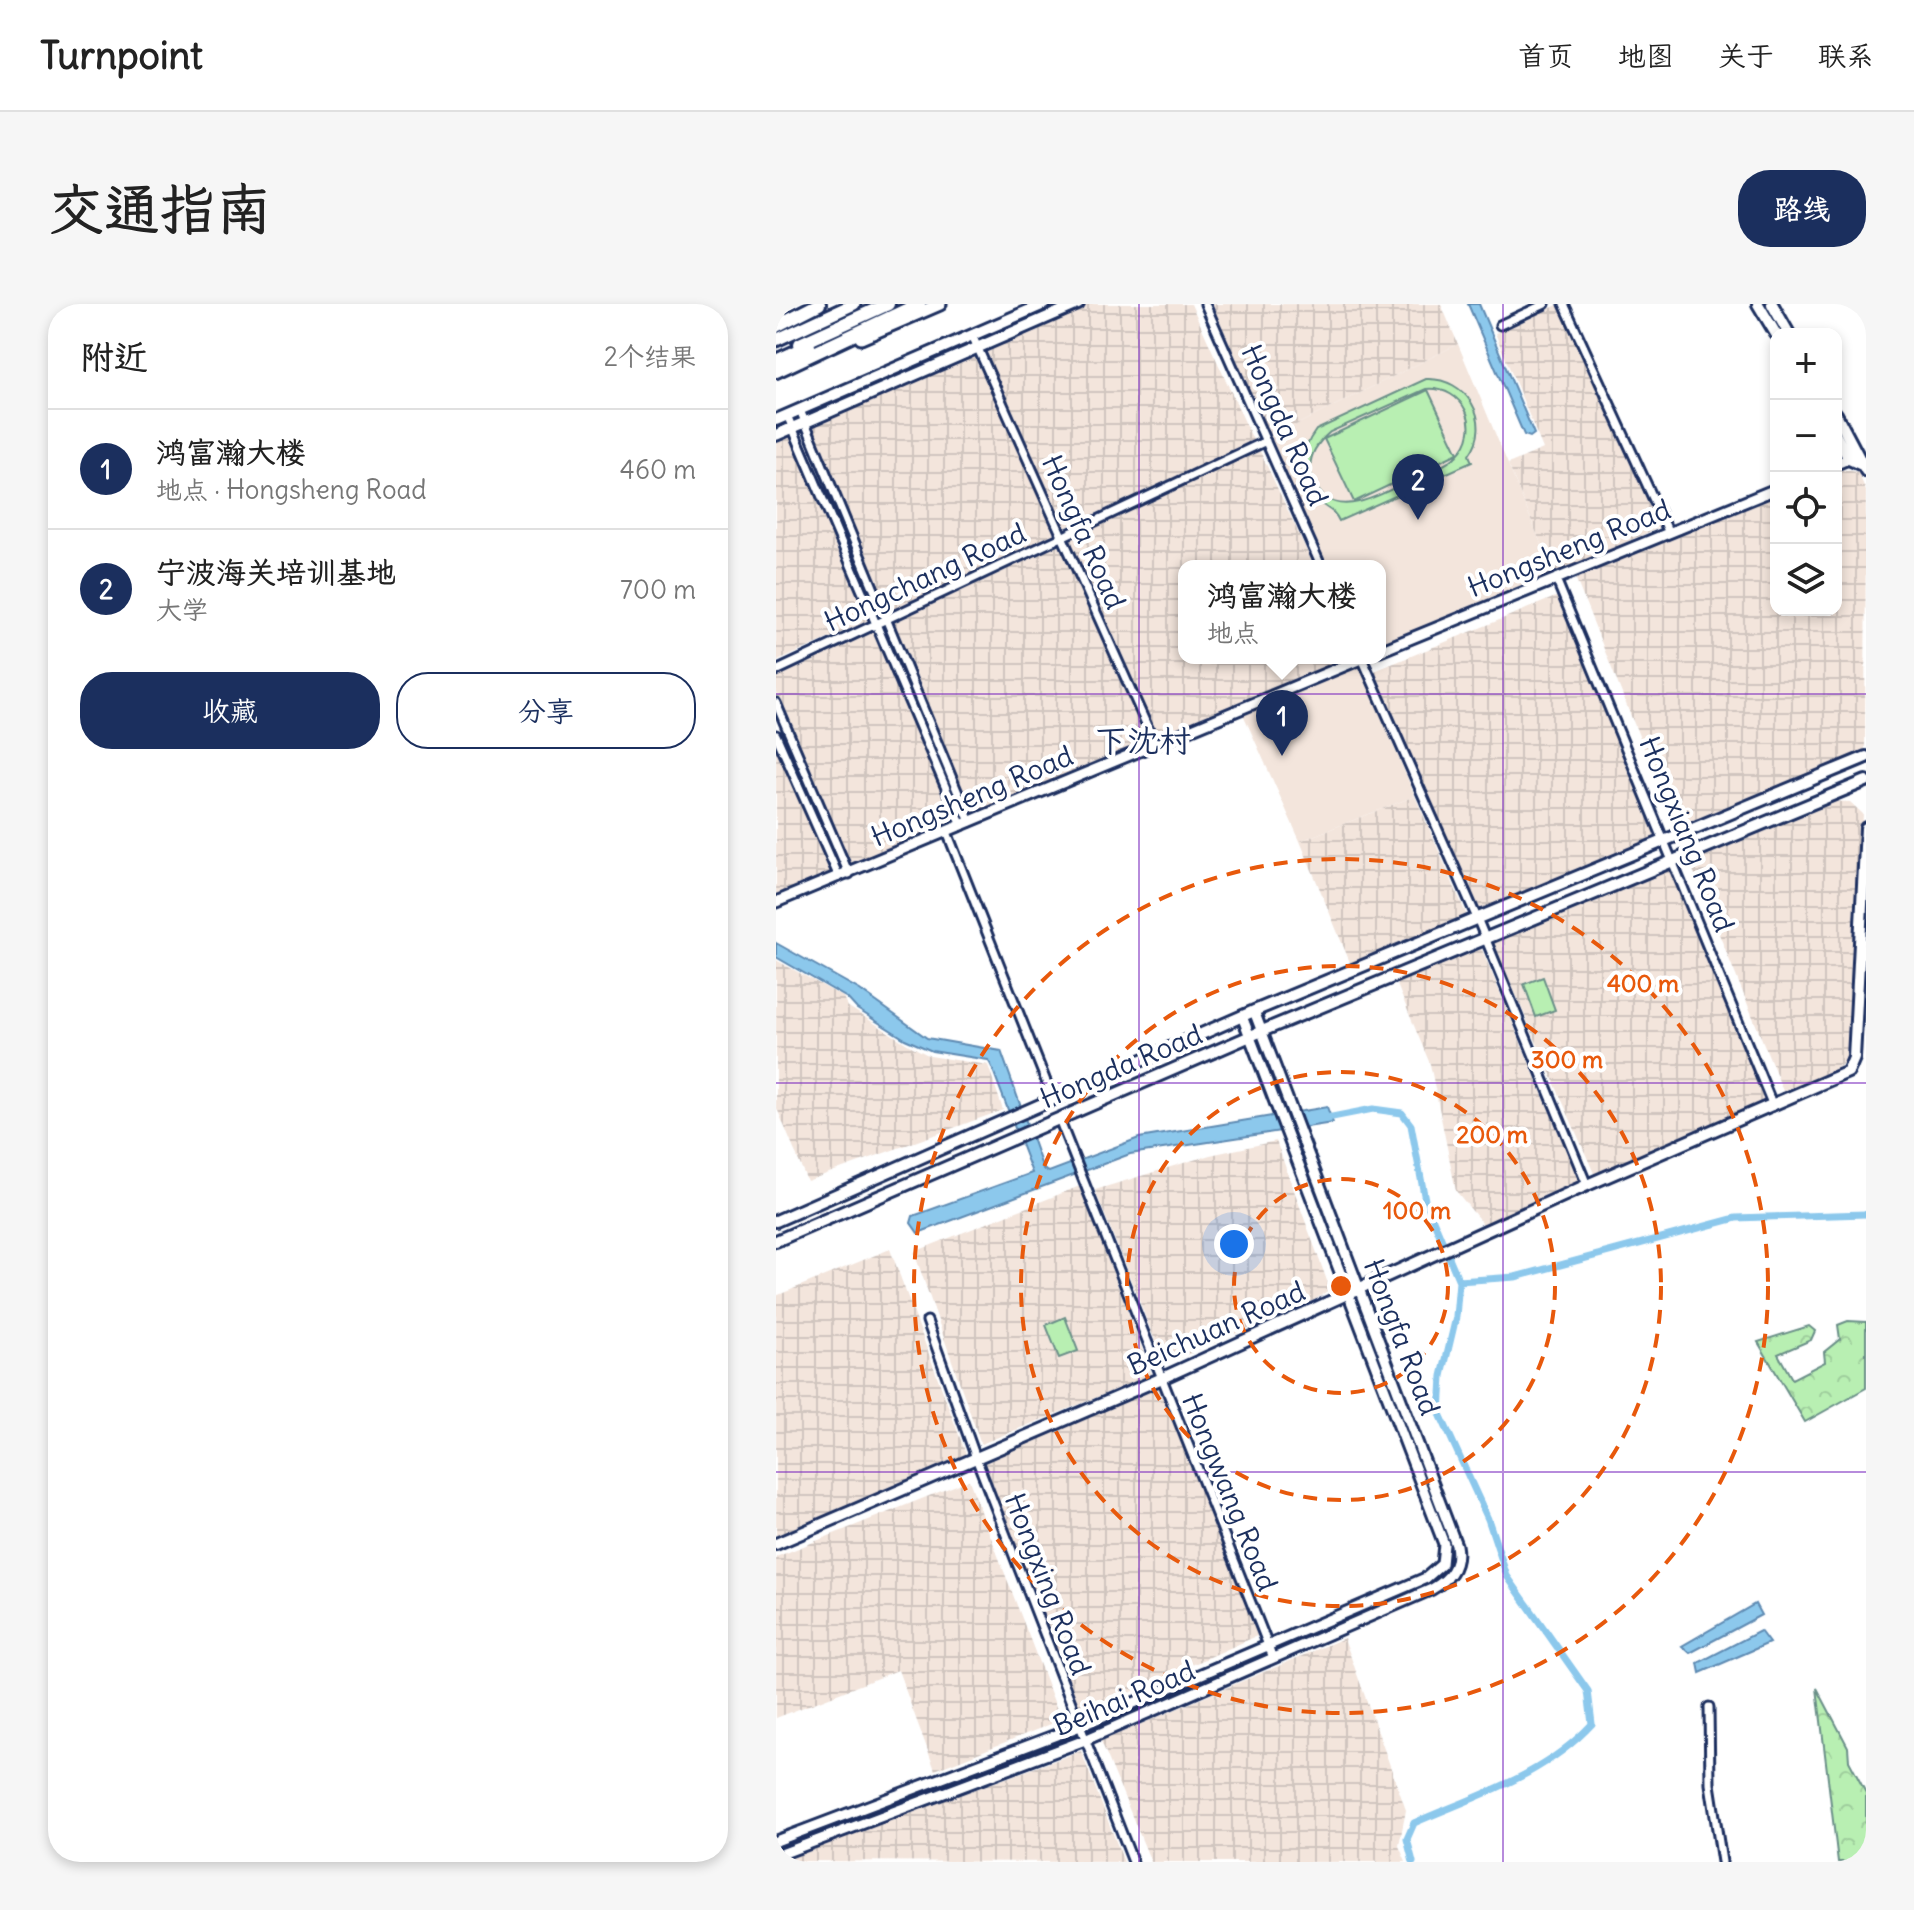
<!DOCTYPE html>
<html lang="zh">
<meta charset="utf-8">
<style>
body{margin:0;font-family:Delius,"LXGW WenKai TC",sans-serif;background:#f6f6f6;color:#222}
.controls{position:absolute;right:24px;top:24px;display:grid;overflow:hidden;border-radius:16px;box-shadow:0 4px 12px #0003}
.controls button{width:72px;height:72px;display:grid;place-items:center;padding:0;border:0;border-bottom:2px solid #e0e0e0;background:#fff;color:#222;font:40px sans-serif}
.you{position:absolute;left:458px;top:940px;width:28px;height:28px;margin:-20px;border:6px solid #fff;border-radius:50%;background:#1a73e8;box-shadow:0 0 0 12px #1a73e833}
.badge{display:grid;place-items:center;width:52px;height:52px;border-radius:50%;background:#1b2f5e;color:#fff;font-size:26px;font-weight:700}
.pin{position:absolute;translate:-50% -66px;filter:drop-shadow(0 2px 4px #0008)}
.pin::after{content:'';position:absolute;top:42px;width:28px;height:24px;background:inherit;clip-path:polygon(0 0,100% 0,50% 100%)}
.popup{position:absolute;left:402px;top:256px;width:208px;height:104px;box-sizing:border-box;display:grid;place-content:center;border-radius:16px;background:#fff;filter:drop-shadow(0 2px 6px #0005);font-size:26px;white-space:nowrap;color:#767676}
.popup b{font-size:30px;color:#222}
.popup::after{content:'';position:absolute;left:50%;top:100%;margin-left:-16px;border:16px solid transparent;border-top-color:#fff}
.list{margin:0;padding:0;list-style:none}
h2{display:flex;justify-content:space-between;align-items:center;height:104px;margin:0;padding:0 32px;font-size:34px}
h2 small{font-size:26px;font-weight:400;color:#767676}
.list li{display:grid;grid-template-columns:52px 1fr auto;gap:24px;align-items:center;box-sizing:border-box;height:120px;padding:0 32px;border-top:2px solid #e0e0e0}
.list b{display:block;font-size:30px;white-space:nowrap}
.list p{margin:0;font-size:26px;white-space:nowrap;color:#767676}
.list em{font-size:26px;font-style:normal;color:#767676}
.actions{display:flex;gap:16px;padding:24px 32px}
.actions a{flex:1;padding:18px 0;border:2px solid #1b2f5e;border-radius:32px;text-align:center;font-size:28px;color:#1b2f5e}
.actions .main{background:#1b2f5e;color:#fff}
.icon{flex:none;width:44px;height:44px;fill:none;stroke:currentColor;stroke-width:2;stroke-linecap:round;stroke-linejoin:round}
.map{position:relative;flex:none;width:1090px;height:1558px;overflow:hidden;border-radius:32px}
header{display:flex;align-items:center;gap:48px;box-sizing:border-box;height:112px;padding:0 40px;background:#fff;border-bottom:2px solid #e0e0e0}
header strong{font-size:38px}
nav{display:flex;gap:44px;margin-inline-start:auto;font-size:28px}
.intro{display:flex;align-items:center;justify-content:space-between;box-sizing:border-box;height:192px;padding:0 48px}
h1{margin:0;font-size:56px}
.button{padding:20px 36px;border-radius:32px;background:#1b2f5e;color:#fff;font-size:28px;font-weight:700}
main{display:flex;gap:48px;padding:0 48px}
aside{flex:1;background:#fff;border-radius:32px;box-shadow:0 4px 12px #0003}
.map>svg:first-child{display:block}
</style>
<header>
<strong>Turnpoint</strong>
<nav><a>首页</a><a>地图</a><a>关于</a><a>联系</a></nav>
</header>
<div class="intro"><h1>交通指南</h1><a class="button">路线</a></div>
<main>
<aside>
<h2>附近<small>2个结果</small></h2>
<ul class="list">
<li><span class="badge">1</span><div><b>鸿富瀚大楼</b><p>地点 · Hongsheng Road</p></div><em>460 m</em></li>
<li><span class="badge">2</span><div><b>宁波海关培训基地</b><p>大学</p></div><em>700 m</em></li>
</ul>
<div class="actions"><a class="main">收藏</a><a>分享</a></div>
</aside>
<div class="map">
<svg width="1090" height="1558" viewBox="0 0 1090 1558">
<defs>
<pattern id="industrial-grid" width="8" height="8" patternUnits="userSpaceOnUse" patternTransform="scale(2)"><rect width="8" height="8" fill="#f3e5dc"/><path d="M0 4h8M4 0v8" fill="none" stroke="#d0c5bf"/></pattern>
<pattern id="forest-crowns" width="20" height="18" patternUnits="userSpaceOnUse" patternTransform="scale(2)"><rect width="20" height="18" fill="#b8efb2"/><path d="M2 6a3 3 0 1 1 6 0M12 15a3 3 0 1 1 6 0" fill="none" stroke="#9ecd9c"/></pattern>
</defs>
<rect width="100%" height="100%" fill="#fff"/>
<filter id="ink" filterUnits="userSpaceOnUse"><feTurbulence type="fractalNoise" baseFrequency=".0125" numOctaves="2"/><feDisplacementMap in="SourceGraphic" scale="16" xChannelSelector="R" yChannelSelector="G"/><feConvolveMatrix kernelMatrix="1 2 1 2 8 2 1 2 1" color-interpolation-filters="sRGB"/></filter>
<g filter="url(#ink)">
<path fill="#f3e5dc" d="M682 40 778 271 604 344V262H551L492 135Z
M583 361 639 492 524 537 467 410Z"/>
<path fill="url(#industrial-grid)" d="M307 0H415L478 138 286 225 208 44Z
M432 0H665L682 40 492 135Z
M784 0 884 223 778 271 732 160 767 145 719 29Z
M199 48 280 229 109 309 31 119Z
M15 127 96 315 0 358V133Z
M483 145 538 262H408V354H578L381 435 291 234Z
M1063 165 1082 168 1090 187 1089 449 902 529 799 273 1000 191V306H1060V167Z
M284 237 374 437 194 513 114 317Z
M782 292 883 536 704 611 596 368Z
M99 323 182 517 72 563 0 393V370Z
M0 439 59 571 0 592Z
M639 492 691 612 575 661 524 537Z
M1053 497 1074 498 1087 510 1070 756 1060 766 1007 787 912 554Z
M894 563 993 800 820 874 716 636Z
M704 641 804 880 710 924 680 887 654 760 619 676Z
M0 656 67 693 71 702 133 741 154 752 212 761 227 806 31 877 0 802Z
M500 837 554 985 540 995 401 1055 384 1049 319 886 434 851Z
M304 882 376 1071 205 1140 138 948Z
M114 945 190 1150 0 1232V992Z
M381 1080 483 1331 304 1411 205 1158Z
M193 1176 285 1416 159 1466 122 1366 0 1414V1253Z
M568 1334 630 1506 623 1542 630 1558H375L325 1437Z
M305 1447 348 1558 0 1557Z"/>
<path fill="url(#forest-crowns)" stroke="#6a8f88" stroke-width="2" d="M1072 1017 1090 1018V1084L1029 1118 982 1038 1033 1022 1039 1027 1035 1036 1002 1050 1016 1075 1049 1058 1048 1048 1064 1035 1062 1021Z
M1041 1384 1072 1443 1073 1457 1090 1489V1558H1062Z"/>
<path fill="#b8efb2" stroke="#6a8f88" stroke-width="2" fill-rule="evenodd" d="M650 75C690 73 718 117 693 151L696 158 563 217C557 204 551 206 541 196 520 176 524 147 540 126ZM650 85C688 82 708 124 681 151 671 162 651 168 638 174 608 188 556 223 537 176 529 156 540 140 554 128Z
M652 86 682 149 578 198 548 135Z
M767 673 779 706 760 713 748 680Z
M289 1013 302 1047 283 1054 270 1021Z"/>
<path fill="#8cc8ec" stroke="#5f8bb3" stroke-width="2" d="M692 0H703L758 130 754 133 748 131Z
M0 639 84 686 151 734 225 747 267 865 273 868 363 834 551 803 557 819 354 850 142 929 135 919 137 912 256 869 215 761 212 756 156 747 129 735 81 705 71 694 0 653Z
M979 1300 985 1311 914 1349 906 1342Z
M984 1327 993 1339 924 1369 922 1359Z"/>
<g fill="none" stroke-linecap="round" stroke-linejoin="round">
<path stroke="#8cc8ec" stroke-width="7" d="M546 815 597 805 626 809 635 821 649 896 683 977 680 1013 666 1072 664 1110 712 1215 731 1272 812 1387 816 1420C768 1472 702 1491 638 1519L631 1535 637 1558
M683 977 739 973 960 914 1090 910"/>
<g stroke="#1b2f5e" stroke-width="13">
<path id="minor" d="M429 0 545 262
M788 0 893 229
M724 21 769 0
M196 31 380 442
M24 106 194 518
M11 111 186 522
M780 275 997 802
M586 354 701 614 811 881
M0 367 490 137
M0 399 73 570
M0 431 63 573
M171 528 277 795
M283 815 497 1354
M151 1017 200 1154 357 1558
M933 1403 934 1480 946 1558"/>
</g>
<g stroke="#1b2f5e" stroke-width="15">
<path id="tertiary" d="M1060 160 1077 153
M604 347 1000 185
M0 598 587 354
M0 1537 304 1422 650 1274 666 1260 668 1240 466 712
M0 1552 309 1436 656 1285C674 1275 684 1262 680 1241L478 707"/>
</g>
<g stroke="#1b2f5e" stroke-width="16">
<path id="secondary" d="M982 0 1000 30
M996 0 1013 30
M1060 110 1090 167
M0 116 268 0
M0 131 302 0
M1060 132 1073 155 1088 162
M0 917 478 707 1090 453
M0 937 486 727 1090 477
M0 1240 384 1075 811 881 1072 768 1078 754 1090 524"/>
</g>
<g stroke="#1b2f5e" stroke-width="17">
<path id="primary" d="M85 34 164 0
M0 36 78 0"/>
</g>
<g stroke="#1b2f5e" stroke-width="18">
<path id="trunk" d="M0 22 43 0
M24 40 112 0
M0 57 33 42
M0 67 143 0"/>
</g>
<use href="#minor" stroke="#fff" stroke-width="7"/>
<use href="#tertiary" stroke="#fff" stroke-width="9"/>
<use href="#secondary" stroke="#fff" stroke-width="10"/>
<use href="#primary" stroke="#fff" stroke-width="11"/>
<use href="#trunk" stroke="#fff" stroke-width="12"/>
</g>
</g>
<path fill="none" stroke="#7b2cbf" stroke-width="2" stroke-opacity="0.55" d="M363 0V1558M727 0V1558M0 390H1090M0 779H1090M0 1168H1090"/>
<g fill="none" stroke="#e8590c" stroke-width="4" stroke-dasharray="14 10">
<circle cx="565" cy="982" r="107"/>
<circle cx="565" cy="982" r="214"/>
<circle cx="565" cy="982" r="320"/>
<circle cx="565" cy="982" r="427"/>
</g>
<g text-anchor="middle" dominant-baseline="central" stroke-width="8" stroke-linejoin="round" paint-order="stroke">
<g font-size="28" fill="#1b2f5e" stroke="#fff">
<text transform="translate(509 121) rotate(66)">Hongda Road</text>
<text transform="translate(308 228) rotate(66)">Hongfa Road</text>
<text transform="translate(793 244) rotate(-22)">Hongsheng Road</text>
<text transform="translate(149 273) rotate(-25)">Hongchang Road</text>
<text transform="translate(196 492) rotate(-23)">Hongsheng Road</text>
<text transform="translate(911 530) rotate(68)">Hongxiang Road</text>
<text transform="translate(345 762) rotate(-23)">Hongda Road</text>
<text transform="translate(440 1024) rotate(-24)">Beichuan Road</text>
<text transform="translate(626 1033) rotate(69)">Hongfa Road</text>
<text transform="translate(454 1188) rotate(68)">Hongwang Road</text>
<text transform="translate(272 1280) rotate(69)">Hongxing Road</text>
<text transform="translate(348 1394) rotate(-23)">Beihai Road</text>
</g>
<g font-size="32" fill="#1b2f5e" stroke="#fff">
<text x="367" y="436">下沈村</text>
</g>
</g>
<circle cx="565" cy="982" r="12" fill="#e8590c" stroke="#fff" stroke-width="4"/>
<g font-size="24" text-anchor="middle" font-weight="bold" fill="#e8590c" stroke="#fff" stroke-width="8" stroke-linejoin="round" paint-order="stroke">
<text x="867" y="688">400 m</text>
<text x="791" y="764">300 m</text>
<text x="716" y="839">200 m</text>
<text x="641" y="915">100 m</text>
</g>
</svg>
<div class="controls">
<button>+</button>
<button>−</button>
<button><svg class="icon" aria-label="locate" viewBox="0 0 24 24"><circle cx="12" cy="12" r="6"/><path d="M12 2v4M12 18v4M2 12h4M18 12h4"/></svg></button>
<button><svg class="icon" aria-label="layers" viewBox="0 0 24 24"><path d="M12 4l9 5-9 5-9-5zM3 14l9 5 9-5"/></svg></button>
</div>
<div class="you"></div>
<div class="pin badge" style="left:506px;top:452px">1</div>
<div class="popup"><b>鸿富瀚大楼</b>地点</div>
<div class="pin badge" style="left:642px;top:216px">2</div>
</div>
</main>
